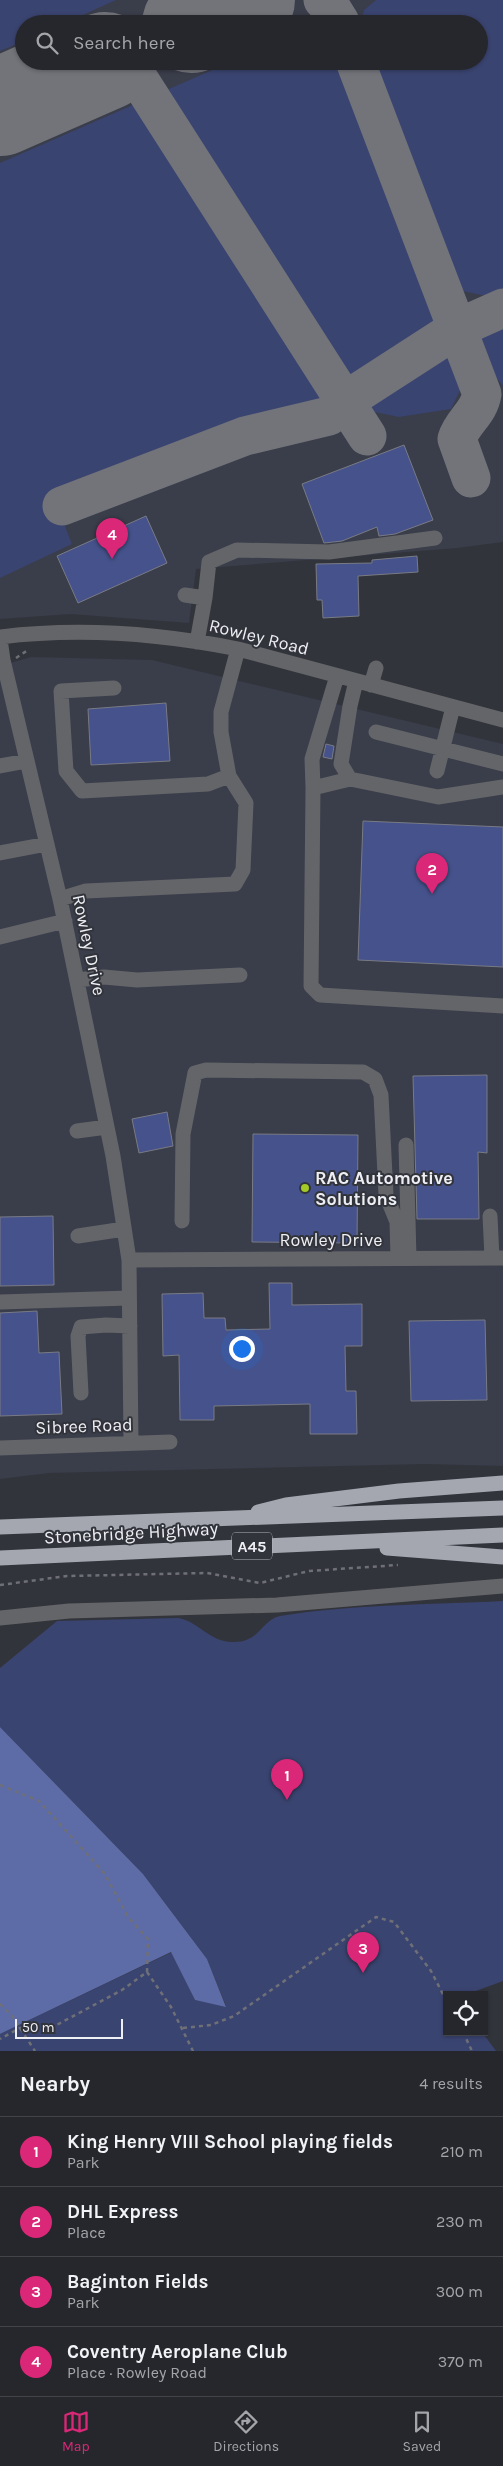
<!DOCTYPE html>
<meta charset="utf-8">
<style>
body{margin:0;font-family:Karla,sans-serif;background:#2e2f34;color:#f1f3f6}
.controls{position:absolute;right:15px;bottom:15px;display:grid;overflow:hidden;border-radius:0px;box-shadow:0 1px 4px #0004}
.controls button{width:45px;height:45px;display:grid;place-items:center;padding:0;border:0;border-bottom:1px solid #424448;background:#26272c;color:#f1f3f6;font:25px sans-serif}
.scale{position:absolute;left:15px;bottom:12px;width:108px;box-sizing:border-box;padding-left:5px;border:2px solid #eeeff4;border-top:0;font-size:14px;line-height:18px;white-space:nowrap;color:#eeeff4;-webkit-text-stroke:4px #32343b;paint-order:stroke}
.you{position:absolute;left:241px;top:1348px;width:18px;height:18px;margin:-12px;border:4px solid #fff;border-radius:50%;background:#1a73e8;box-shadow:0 0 0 8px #1a73e833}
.badge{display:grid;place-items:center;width:32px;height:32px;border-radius:50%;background:#db2777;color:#fff;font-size:16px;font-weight:700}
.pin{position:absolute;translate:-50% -41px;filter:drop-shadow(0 1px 2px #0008)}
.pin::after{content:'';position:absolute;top:26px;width:18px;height:15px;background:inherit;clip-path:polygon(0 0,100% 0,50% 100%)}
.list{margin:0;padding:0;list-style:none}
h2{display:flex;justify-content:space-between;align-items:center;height:65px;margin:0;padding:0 20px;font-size:21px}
h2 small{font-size:16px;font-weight:400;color:#a4a5a9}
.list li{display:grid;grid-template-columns:32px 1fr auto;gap:15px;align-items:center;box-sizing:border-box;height:70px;padding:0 20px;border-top:1px solid #424448}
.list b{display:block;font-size:19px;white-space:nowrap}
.list p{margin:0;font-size:16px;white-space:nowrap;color:#a4a5a9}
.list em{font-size:16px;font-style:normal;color:#a4a5a9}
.icon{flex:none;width:28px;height:28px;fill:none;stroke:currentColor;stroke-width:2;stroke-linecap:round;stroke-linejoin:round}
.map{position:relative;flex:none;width:503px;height:2051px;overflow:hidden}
.search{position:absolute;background:#26272c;box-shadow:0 1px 4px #0004;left:15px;right:15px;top:15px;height:55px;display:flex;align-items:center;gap:12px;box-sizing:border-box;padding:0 18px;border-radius:28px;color:#a4a5a9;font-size:19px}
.sheet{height:345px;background:#26272c}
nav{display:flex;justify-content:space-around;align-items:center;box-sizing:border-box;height:70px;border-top:1px solid #424448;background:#26272c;font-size:14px;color:#a4a5a9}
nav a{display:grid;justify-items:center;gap:2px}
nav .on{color:#db2777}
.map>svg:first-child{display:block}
</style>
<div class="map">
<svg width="503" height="2051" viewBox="0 0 503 2051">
<rect width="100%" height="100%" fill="#32343b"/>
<path fill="#3a3d4a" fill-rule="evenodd" d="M0 0H503V542L457 548 196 569 189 623 71 614 0 619ZM24 24H479V61H24Z
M31 657 152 660 503 744V1466L425 1464 49 1473 0 1479V666Z"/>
<path fill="#3a4470" d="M0 0H116L63 24H24V41L0 51Z
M376 0H503V289L486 296 463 291 368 61H479V24H361L364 10Z
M233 61H339L463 384 451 409 399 417 365 410 162 92Z
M142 101 329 387 321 398 54 498 72 544 0 578V163Z
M503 318V386C487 366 473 353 484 327Z
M503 1601V1981L465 1995H447V2032H482L496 2051H0V2034L172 1952 195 2000 226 2006 207 1959 143 1874 0 1727V1668L57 1621 178 1618C198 1621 210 1642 232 1642 260 1643 261 1620 280 1616 353 1604 429 1605 503 1601Z"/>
<path fill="#5d6ba6" d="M0 1727 143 1874 207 1959 226 2007 195 2000 171 1952 0 2034Z"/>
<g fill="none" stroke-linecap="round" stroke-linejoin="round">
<path stroke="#72747a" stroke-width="39" d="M323 0 330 6 340 22
M355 61 482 394C479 413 462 422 457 439L471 478
M91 68C111 65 125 66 140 81L367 436
M62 506 245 436 329 416 345 401 458 328 503 308"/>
<path stroke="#72747a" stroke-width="98" d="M191 24 246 0
M0 107 105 61"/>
</g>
<path fill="#46528b" stroke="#797b84" d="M404 445 433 520 395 534 379 536 377 527 342 541 324 543 302 484Z
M146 516 167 563 78 603 57 556Z
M417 556 418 572 358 576 359 616 323 618 322 600H317L316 564 372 563V560Z
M166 703 170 761 91 765 88 709Z
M326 744 334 746 332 759 323 757Z
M363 821 503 827V967L358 960Z
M487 1075V1153L478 1152 479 1219H417L413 1076Z
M167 1112 173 1146 139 1153 132 1119Z
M253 1134 358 1135 357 1243 252 1242Z
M53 1216 54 1285 0 1286V1217Z
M269 1283H292V1305L362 1304V1346H345L346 1391H356L357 1434H310V1404L214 1406V1420H180L179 1355 163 1356 162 1294 203 1293 204 1318H225L226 1330 270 1329Z
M37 1311 39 1353 59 1352 62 1414 0 1416V1313Z
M485 1320 487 1400 411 1401 409 1321Z"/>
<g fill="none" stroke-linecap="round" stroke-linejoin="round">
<path stroke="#6f7077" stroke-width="2.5" stroke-dasharray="4 4" stroke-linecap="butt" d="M16 658 28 650
M0 1585 67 1576 207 1573 260 1583 309 1571 398 1565
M0 1785 39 1801 105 1874 128 1917 148 1939 147 1972 122 1990 51 2028 35 2030 20 2028 0 2039
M147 1972 171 2007 193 2051
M0 2004 12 2016 35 2051
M183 2028 211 2025 234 2016 376 1917 394 1922 431 1971 447 2002
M463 2032 472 2051"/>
<path stroke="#646569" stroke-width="15" d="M185 595 205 598 197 642
M205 598 209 562 237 550 329 552 435 538
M0 637C81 627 158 633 238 649L503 720
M0 639 3 660 60 899 113 1156 129 1260 131 1443
M337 676 312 759 313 788 311 986 320 995 503 1006
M371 685 376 668
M114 688 61 691 66 771 82 791 208 784 229 776 221 732V712L238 649
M376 732 503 764
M0 766 27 761
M437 771 453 707
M350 779 341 764 350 706 356 681
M313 788 350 779 438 797 503 787
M0 853 47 844
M60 899 86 891 235 884 243 870 246 803 229 776
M0 937 65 921
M77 980 104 977 137 980 240 975
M77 1131 107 1127
M406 1145 409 1258
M490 1216 492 1258
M182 1221 183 1134 195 1073 206 1070 363 1072 375 1079 381 1095 386 1195 397 1222 398 1258
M78 1236 124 1229
M129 1260 503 1258
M0 1302 129 1298
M81 1393 78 1336 81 1327 106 1325 130 1326
M0 1448 170 1442
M0 1618 69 1611 277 1605 503 1586"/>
<path stroke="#a4a7b0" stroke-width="15" d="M258 1512 286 1505 399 1491 503 1483
M0 1527 503 1508
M387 1548 503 1557
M0 1558 503 1535"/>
</g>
<circle fill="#a2c928" stroke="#32343b" stroke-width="2" cx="305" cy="1188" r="5"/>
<g text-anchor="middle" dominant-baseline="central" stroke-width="4" stroke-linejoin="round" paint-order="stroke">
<rect fill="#32343b" stroke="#b6b7bc" stroke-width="1" x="232" y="1532.5" width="40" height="27" rx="4"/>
<g font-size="16" font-weight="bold" fill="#eeeff4">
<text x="252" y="1546">A45</text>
</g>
<g font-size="18" fill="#eeeff4" stroke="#32343b">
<text transform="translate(259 637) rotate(14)">Rowley Road</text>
<text transform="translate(89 945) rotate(78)">Rowley Drive</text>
<text x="331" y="1240">Rowley Drive</text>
<text transform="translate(84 1426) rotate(-2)">Sibree Road</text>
<text transform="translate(131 1533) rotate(-3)">Stonebridge Highway</text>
</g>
<g font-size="18" font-weight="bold" fill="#eeeff4" stroke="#32343b" text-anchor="start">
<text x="315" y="1178">RAC Automotive<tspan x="315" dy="21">Solutions</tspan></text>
</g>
</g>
</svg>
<div class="controls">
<button><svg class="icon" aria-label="locate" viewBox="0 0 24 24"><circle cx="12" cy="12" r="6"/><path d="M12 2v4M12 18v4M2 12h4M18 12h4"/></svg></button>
</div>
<div class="scale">50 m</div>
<div class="you"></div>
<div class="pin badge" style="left:287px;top:1800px">1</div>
<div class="pin badge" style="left:432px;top:894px">2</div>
<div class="pin badge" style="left:363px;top:1973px">3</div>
<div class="pin badge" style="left:112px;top:559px">4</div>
<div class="search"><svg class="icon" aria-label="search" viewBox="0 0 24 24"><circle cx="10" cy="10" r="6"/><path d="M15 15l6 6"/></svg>Search here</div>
</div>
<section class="sheet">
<h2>Nearby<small>4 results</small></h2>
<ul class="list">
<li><span class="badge">1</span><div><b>King Henry VIII School playing fields</b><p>Park</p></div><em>210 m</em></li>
<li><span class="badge">2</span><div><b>DHL Express</b><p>Place</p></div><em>230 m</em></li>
<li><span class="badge">3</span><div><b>Baginton Fields</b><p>Park</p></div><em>300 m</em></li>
<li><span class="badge">4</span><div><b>Coventry Aeroplane Club</b><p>Place · Rowley Road</p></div><em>370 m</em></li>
</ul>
</section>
<nav>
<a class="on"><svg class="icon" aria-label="map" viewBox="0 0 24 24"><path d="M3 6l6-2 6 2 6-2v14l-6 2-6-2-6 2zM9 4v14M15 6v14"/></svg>Map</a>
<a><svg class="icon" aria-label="directions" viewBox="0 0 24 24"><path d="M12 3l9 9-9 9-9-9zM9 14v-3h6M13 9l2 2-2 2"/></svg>Directions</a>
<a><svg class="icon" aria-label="saved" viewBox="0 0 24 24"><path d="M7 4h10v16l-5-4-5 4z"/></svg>Saved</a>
</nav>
